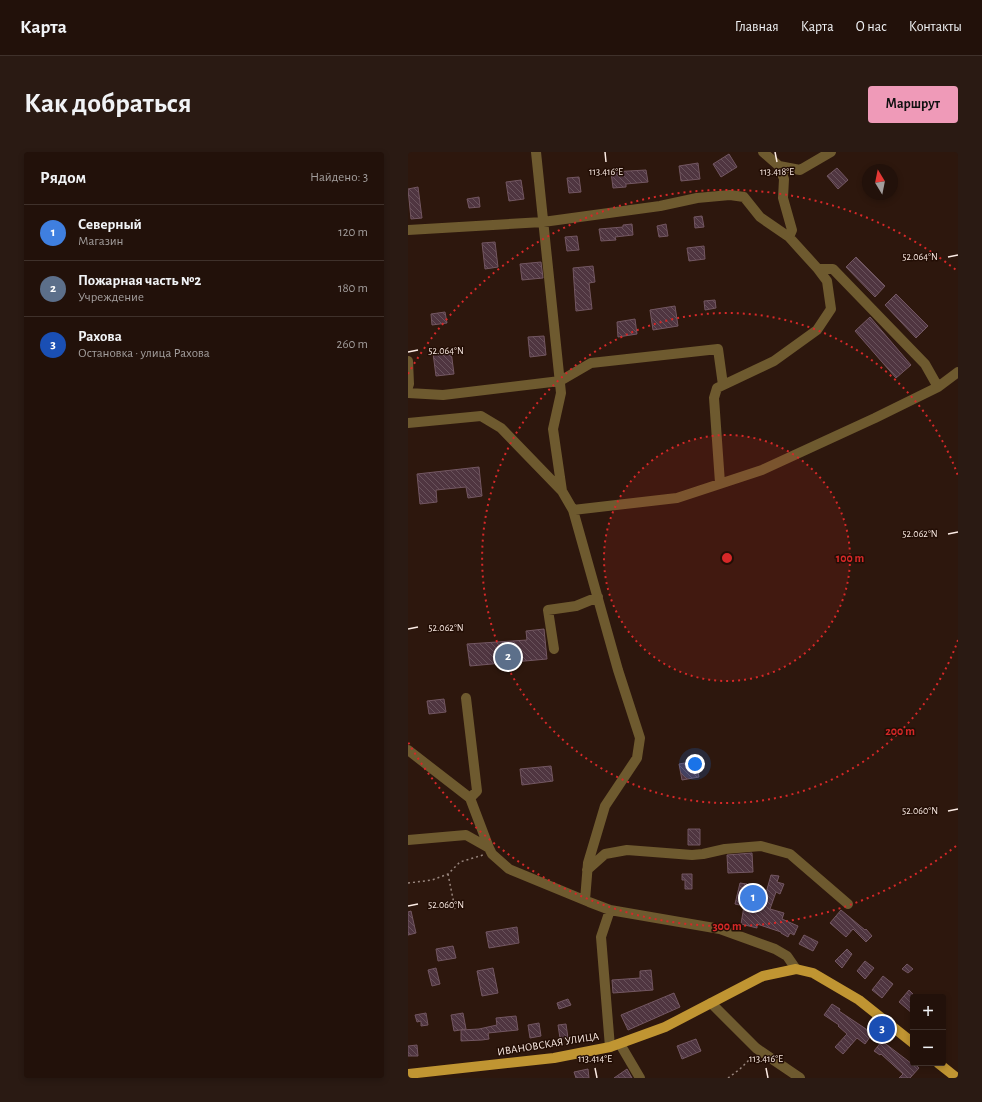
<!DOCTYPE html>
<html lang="ru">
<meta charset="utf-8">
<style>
body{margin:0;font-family:"Alegreya Sans",sans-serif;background:#2a1a13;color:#f1f3f6}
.controls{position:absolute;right:12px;bottom:12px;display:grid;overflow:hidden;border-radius:4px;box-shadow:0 2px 6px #0003}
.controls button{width:36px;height:36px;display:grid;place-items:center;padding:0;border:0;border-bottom:1px solid #3f312b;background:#22110a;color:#f1f3f6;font:20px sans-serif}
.compass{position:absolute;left:454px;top:12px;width:36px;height:36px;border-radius:50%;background:#22110a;box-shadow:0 2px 6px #0003;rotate:350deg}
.you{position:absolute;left:287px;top:612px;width:14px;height:14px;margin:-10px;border:3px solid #fff;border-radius:50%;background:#1a73e8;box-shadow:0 0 0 6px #1a73e833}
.badge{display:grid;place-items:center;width:26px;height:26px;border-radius:50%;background:#ef9ab8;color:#fff;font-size:13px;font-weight:700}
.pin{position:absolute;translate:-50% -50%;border:2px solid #fff;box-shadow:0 1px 4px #0006}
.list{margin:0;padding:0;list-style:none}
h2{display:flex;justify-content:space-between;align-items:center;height:52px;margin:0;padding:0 16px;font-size:17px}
h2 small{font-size:13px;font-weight:400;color:#a29d9c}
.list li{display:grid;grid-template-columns:26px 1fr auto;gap:12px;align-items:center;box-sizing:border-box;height:56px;padding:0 16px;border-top:1px solid #3f312b}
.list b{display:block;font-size:15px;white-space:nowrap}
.list p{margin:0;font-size:13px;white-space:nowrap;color:#a29d9c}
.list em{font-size:13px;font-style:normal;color:#a29d9c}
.map{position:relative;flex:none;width:550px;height:926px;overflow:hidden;border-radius:4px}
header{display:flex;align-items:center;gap:24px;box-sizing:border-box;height:56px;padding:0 20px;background:#22110a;border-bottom:1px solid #3f312b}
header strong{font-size:19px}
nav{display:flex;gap:22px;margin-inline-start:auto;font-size:14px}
.intro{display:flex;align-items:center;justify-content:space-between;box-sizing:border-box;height:96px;padding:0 24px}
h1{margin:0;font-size:28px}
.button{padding:10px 18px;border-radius:4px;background:#ef9ab8;color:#111;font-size:14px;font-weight:700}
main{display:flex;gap:24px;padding:0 24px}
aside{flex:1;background:#22110a;border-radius:4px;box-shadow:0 2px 6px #0003}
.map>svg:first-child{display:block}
</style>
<header>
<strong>Карта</strong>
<nav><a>Главная</a><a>Карта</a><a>О нас</a><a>Контакты</a></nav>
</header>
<div class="intro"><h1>Как добраться</h1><a class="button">Маршрут</a></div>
<main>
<aside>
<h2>Рядом<small>Найдено: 3</small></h2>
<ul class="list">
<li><span class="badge" style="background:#3f7fe0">1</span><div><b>Северный</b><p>Магазин</p></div><em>120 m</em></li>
<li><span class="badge" style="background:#5c6f8a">2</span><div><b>Пожарная часть №2</b><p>Учреждение</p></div><em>180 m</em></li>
<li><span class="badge" style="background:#1a4fb4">3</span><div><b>Рахова</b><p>Остановка · улица Рахова</p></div><em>260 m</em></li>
</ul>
</aside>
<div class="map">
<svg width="550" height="926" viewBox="0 0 550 926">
<defs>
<pattern id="building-back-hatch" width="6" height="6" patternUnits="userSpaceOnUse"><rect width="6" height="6" fill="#4f3540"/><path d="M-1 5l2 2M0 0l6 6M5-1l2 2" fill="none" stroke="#69525b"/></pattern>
</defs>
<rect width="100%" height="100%" fill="#2d170d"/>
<path fill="url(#building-back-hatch)" stroke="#735762" d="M321 2 329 15 313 25 305 12Z
M290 11 292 27 273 29 271 14Z
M429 16 440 28 430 37 419 24Z
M238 18 240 30 218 32V35L205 36 203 20Z
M171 25 173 40 161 41 159 26Z
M113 28 116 47 101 49 98 30Z
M10 35 14 66 3 67 0 37Z
M71 45 72 55 61 56 59 47Z
M294 64 296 75 287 76 286 65Z
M224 72 225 83 207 85 208 88 193 89 191 77 215 75V73Z
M258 72 260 84 251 85 249 74Z
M169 84 171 98 159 99 157 85Z
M87 90 90 115 77 117 74 91Z
M296 94 297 107 281 109 279 96Z
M448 105 477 134 467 145 438 115Z
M133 110 135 126 114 128 112 112Z
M185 114 187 130 181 131 184 157 168 159 165 116Z
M488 142 520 174 508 186 477 153Z
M307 148 308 156 297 158 296 149Z
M267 154 270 174 245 178 242 158Z
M37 160 39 171 24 173 23 162Z
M462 165 503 213 488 226 447 179Z
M227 167 229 182 210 185 209 170Z
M136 184 138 203 122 205 120 185Z
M43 199 46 222 28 224 25 201Z
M71 315 74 344 60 346 58 335 28 338 29 350 12 352 9 322Z
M136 477 139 507 62 514 59 492 119 488 118 479Z
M36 547 38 560 21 562 19 549Z
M288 609 291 625 274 628 271 612Z
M143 614 145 629 114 633 112 617Z
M280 677H292V693H280Z
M344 701 345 720 320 721 319 703Z
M274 722H284V737H277V728H274Z
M363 723 371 724 369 730 376 732 372 742 368 740 362 757 376 761 374 767 390 774 386 783 382 781 380 785 373 781V780L349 772V776L333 772 336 754 327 752 332 731 339 732 338 736 358 741Z
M433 758 457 778 458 777 464 784 458 790 445 777 438 785 422 771Z
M3 759 8 781 0 783V760Z
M109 775 111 791 81 796 78 780Z
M396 783 410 790 405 799 391 792Z
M45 794 48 806 30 809 28 797Z
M439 797 444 802 434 816 427 809Z
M457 809 466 816 457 827 449 819Z
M499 812 505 817 500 821 494 817Z
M28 816 32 832 24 834 20 818Z
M85 816 90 841 74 844 69 819Z
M243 818 245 838 205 841 204 828 232 826V819Z
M475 824 485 832 474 846 464 838Z
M501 838 505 842V862L491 850Z
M266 841 272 855 220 878 213 863Z
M160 847 163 853 151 857 149 851Z
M424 852 432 857 431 859 461 879 459 882 462 885 457 892 449 886 435 902 427 895 439 882 430 874 431 873 416 863Z
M18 861 20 873 13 874V869L9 870 7 863Z
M55 861 58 877 46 879 43 863Z
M108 864 110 878 80 881 81 887 74 888 53 889V878L71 877 89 873 88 866Z
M131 871 133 884 122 886 120 873Z
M158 872 160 886H152L150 873Z
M288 887 293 899 274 907 269 894Z
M474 889 504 912 505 910 511 916 502 926H491L495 922 473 902 472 903 466 899Z
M9 893 10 904H0V894Z
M180 917 181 926H168L166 920Z
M219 917 224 926H206Z"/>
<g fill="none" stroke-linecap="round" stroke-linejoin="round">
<path stroke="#99867e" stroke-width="1.5" stroke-dasharray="2 3" stroke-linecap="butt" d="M40 722 47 757
M0 731 24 728 40 722 52 710 75 703
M320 926 332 917 344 905"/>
<path stroke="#6e5a2f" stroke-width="10" d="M128 0 153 241 145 277 154 339
M371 14 392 18 423 0
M0 78 135 70 252 54 289 46 322 43 336 45 352 65 381 85
M410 117H425L517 212 530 235
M0 209 1 232 0 235
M0 241 35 243 152 229 183 211 310 197 315 233
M0 271 73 264 93 276 154 339 165 358 210 518 232 586 229 606 197 654 180 711 177 748
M312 331 306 246 309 236 366 209 409 178 423 157 419 129 410 117 381 85 384 78 375 46 376 27 371 14 355 0
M165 358 269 346 354 318 467 266 530 235 550 220
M146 497 140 458 168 454 190 445
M58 546 69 639 62 646
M0 598 62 646 81 696 84 702 101 717 181 750 202 758 312 777 367 797 379 804 388 817
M0 688 58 683 81 696
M179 718 197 702 219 698 284 703 295 702 317 697 353 694 382 702 440 752
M202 758 193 785 202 895
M303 851 348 896 392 926
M212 892 232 926"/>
<path stroke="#c09532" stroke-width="10" d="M530 911 549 926
M0 922 146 906 202 895 257 875 355 824 388 817 405 821 451 848 505 891"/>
</g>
<path fill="none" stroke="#fcece5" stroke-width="1.5" d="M197 0 198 10M367 0 369 10M540 105 550 103M0 200 10 198M540 382 550 380M0 477 10 475M540 659 550 657M0 754 10 752M187 916 189 926M358 916 360 926"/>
<circle cx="319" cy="406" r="123" fill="#d62828" fill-opacity=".12"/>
<g fill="none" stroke="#d62828" stroke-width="2" stroke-dasharray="2 4">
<circle cx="319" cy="406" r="123"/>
<path d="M550 488A245 245 0 1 1 550 324"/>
<path d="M548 694A368 368 0 0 1 0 590M0 222A368 368 0 0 1 548 118"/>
</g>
<g text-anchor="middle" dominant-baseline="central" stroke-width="3" stroke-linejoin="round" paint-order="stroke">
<g font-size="11" fill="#fcece5" stroke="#230e05">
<text transform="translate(140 892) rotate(-9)">ИВАНОВСКАЯ УЛИЦА</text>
</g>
</g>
<g font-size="10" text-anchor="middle" fill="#fcece5" stroke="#230e05" stroke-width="3" stroke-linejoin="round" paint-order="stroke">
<text x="198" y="23">113.416°E</text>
<text x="369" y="23">113.418°E</text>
<text x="512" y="108">52.064°N</text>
<text x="38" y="202">52.064°N</text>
<text x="512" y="385">52.062°N</text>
<text x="38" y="479">52.062°N</text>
<text x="512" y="662">52.060°N</text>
<text x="38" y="756">52.060°N</text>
<text x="187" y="910">113.414°E</text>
<text x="358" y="910">113.416°E</text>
</g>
<circle cx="319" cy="406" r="6" fill="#d62828" stroke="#230e05" stroke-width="2"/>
<g font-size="12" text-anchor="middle" font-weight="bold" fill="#d62828" stroke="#230e05" stroke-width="3" stroke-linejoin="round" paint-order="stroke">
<text x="442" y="410">100 m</text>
<text x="492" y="583">200 m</text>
<text x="319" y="778">300 m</text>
</g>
</svg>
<div class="controls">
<button>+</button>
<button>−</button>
</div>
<svg class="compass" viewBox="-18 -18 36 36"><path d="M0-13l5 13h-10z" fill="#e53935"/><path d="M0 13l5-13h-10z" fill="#a29d9c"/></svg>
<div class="you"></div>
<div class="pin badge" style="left:345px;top:746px;background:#3f7fe0">1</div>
<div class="pin badge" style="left:100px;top:505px;background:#5c6f8a">2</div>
<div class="pin badge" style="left:474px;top:877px;background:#1a4fb4">3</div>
</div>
</main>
